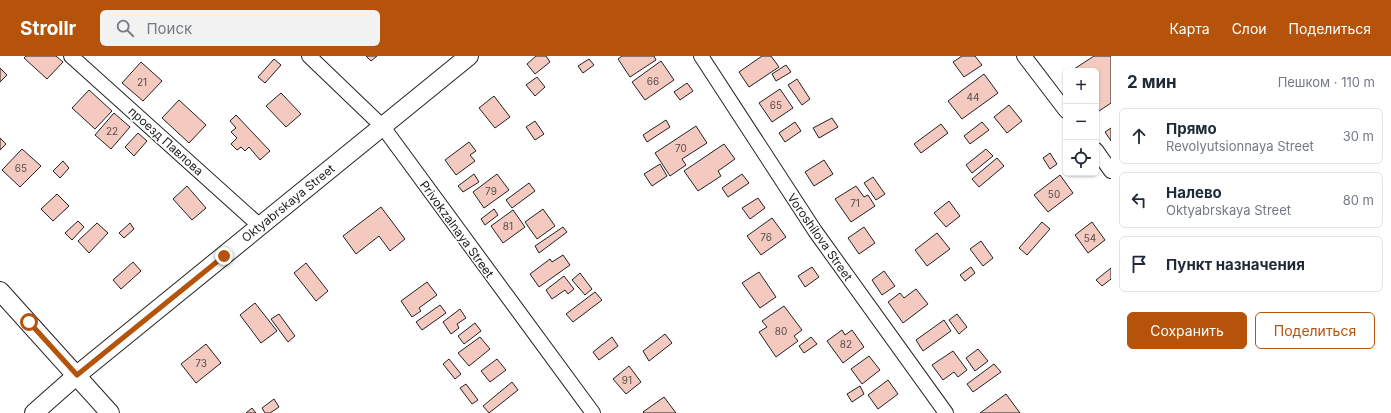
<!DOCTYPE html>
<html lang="ru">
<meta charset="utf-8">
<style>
body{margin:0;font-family:Inter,sans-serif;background:#f2f2f3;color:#1f2937}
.controls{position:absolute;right:12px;top:12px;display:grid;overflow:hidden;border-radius:6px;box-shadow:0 1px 3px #0004}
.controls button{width:36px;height:36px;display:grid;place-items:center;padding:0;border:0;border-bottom:1px solid #e0e1e3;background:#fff;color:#1f2937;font:20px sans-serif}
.stop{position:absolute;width:12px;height:12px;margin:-9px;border:3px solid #b45309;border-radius:50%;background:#fff}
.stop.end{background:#b45309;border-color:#fff;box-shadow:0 1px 4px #0008}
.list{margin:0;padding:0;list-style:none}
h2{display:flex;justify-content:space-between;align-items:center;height:52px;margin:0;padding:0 16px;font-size:17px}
h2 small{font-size:13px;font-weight:400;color:#747a83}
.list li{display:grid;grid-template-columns:26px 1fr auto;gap:12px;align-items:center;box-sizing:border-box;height:56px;margin:0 8px 8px;padding:0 8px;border:1px solid #e0e1e3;border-radius:6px}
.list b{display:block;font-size:15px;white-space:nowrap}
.list p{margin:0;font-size:13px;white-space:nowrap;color:#747a83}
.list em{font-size:13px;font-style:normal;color:#747a83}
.actions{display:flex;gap:8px;padding:12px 16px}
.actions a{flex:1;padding:9px 0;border:1px solid #b45309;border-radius:6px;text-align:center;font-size:14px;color:#b45309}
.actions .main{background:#b45309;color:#fff}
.icon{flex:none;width:22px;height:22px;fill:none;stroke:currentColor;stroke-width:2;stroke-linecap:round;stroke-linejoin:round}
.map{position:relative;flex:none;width:1111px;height:357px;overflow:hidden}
header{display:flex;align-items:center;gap:24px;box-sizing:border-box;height:56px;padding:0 20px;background:#b45309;color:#fff}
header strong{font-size:19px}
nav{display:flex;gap:22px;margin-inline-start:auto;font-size:14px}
.search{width:280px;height:36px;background:#f2f2f3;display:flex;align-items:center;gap:10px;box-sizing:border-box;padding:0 14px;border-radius:6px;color:#747a83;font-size:15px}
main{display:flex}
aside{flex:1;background:#fff}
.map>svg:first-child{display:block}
</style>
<header>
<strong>Strollr</strong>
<div class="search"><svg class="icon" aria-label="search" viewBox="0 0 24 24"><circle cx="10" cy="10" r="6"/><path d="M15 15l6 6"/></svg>Поиск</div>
<nav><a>Карта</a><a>Слои</a><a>Поделиться</a></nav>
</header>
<main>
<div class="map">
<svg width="1111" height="357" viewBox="0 0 1111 357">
<rect width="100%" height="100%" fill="#fff"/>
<path fill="#f3c9c0" stroke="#222" d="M26 0H56L63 6 47 23 24 2Z
M366 0H377L371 5Z
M536 0H546L550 6 535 18 527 8Z
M622 0H654L656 4 630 21 618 3Z
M762 0H771L779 11 749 31 739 16Z
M962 0H975L982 9 964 21 953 6Z
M1094 0H1111V47L1096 57V15H1071Z
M274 3 281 9 265 27 258 21Z
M589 3 594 9 583 17 578 10Z
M661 5 674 24 645 44 632 26Z
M141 6 162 25 143 45 122 27Z
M786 9 791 16 776 25 772 18Z
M0 12 7 19 0 26Z
M984 18 998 37 962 63 948 45Z
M537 21 545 31 535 40 526 29Z
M797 23 810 43 802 49 788 29Z
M687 27 693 35 680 44 674 36Z
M780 33 793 52 772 66 759 47Z
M89 34 112 55 95 73 72 52Z
M281 37 301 58 286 71 266 50Z
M494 40 510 61 495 72 479 52Z
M179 44 206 69 189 87 162 62Z
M1009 49 1022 65 1007 77 994 61Z
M114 57 130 71 111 93 95 79Z
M236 59 270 95 260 104 249 91 245 95 241 91 237 94 231 88 237 82 231 76 236 72 230 65Z
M832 62 838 71 819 82 813 72Z
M666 64 670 71 647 86 643 79Z
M535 65 544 78 535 84 526 71Z
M795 66 801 75 785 86 779 77Z
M982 66 989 74 970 88 964 80Z
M941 68 948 77 921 97 914 88Z
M696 70 707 87 682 103 686 109 670 120 655 97Z
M1111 72V85L1105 76Z
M138 77 147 85 134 100 125 91Z
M0 82 6 88 0 94Z
M469 86 476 95 470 99 475 105 456 119 445 104Z
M724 88 735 103 718 115 721 120 698 135 684 115Z
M22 93 41 110 20 131 2 114Z
M986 93 993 100 972 117 966 109Z
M1050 97 1057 108 1050 113 1043 102Z
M997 102 1004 110 979 131 972 123Z
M824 104 833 118 814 130 805 116Z
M63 105 69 112 60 122 53 115Z
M660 108 667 120 652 130 644 118Z
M474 118 479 126 463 136 458 130Z
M497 118 509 134 484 152 473 136Z
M742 118 749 127 728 141 722 132Z
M1060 119 1073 137 1048 156 1034 139Z
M873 121 885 138 876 144 864 127Z
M529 127 535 135 512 152 506 144Z
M187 130 206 152 192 164 173 143Z
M856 130 864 141 868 139 875 150 851 166 835 143Z
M57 138 69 150 53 165 41 153Z
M758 142 765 152 750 163 742 152Z
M949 145 960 160 946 171 934 157Z
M381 151 405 183 390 195 379 180 356 198 343 180Z
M494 153 498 159 485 169 481 163Z
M543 153 555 170 537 183 525 166Z
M513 154 525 171 503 187 491 170Z
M772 162 786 181 761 199 747 180Z
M78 165 84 171 72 184 65 177Z
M1042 166 1050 173 1027 199 1019 192Z
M1092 166 1105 184 1088 197 1075 179Z
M97 167 108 177 89 197 78 185Z
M130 167 134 173 124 182 119 177Z
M563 171 567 176 539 197 535 190Z
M864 171 875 187 859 198 848 182Z
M937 177 950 193 927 210 915 194Z
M981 185 993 202 983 210 970 193Z
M563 199 570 209 539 231 530 218 550 203 552 206Z
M133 206 141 215 121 233 113 224Z
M306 207 328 235 316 245 294 217Z
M812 211 819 221 805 231 798 220Z
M971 211 975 217 965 225 960 219Z
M1111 212V223L1102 230 1096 224Z
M884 215 895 230 882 239 872 224Z
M759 216 776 241 760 252 742 227Z
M580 217 592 233 585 239 572 224Z
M564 220 574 233 568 238 565 234 552 243 546 234Z
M427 226 437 239 419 252 421 255 412 261 401 245Z
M916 233 928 248 903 267 888 246 900 237 904 242Z
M595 236 602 244 573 266 566 258Z
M255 247 277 275 261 287 240 259Z
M440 249 446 257 422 274 416 266Z
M784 250 802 274 794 280 798 285 776 301 759 276 767 271 762 265Z
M460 253 466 262 457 268 459 272 451 278 443 266Z
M279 258 295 280 288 286 271 263Z
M957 258 967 271 959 278 949 264Z
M944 264 951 275 923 295 916 284Z
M475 267 481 275 464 288 458 280Z
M842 274 845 279 852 274 864 291 843 307 827 285Z
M665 278 672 287 649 305 643 295Z
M480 281 490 293 469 310 458 297Z
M612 281 618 290 599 304 593 296Z
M811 281 817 288 804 297 799 290Z
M206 288 221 307 196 327 181 308Z
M978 293 988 305 975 315 966 302Z
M953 295 967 314 958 321 954 316 943 324 932 309Z
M869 300 880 314 862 328 851 313Z
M449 303 461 318 455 323 443 308Z
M497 303 506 314 490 326 481 315Z
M994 308 1001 316 973 336 967 328Z
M629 310 641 326 626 338 613 323Z
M888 324 898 338 878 353 868 339Z
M512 326 518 334 489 357 483 350Z
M466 328 478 344 472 348 460 332Z
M860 330 864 338 852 346 847 338Z
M1006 338 1020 357H980Z
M664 341 676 357H644L643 356Z
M274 343 279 351 270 357H265L262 352Z
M252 352 256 357H246Z"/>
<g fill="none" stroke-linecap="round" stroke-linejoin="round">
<g stroke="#222" stroke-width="16">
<path id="minor" d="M71 0 260 170
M309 0 383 71 593 357
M701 0 815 175 946 357
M1024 0 1066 55
M1096 94 1111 115"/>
</g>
<g stroke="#222" stroke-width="20">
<path id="tertiary" d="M0 235 110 357
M34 357 77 319 469 0"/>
</g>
<use href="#minor" stroke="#fff" stroke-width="14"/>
<use href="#tertiary" stroke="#fff" stroke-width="18"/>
</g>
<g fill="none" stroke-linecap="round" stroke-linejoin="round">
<path stroke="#b45309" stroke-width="5" d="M29 266 77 319 224 200"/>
</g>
<g text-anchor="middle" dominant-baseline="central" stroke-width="3" stroke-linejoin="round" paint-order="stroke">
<g font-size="10" fill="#564c4a">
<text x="653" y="25">66</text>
<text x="142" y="26">21</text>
<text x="973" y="41">44</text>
<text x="776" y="49">65</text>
<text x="112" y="75">22</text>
<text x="681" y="92">70</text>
<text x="21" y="112">65</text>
<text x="491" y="135">79</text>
<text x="1054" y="138">50</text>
<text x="855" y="147">71</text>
<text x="508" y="170">81</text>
<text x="766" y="181">76</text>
<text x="1090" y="182">54</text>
<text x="781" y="275">80</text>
<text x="846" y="288">82</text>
<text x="201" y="307">73</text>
<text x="627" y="324">91</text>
</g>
<g font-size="12" fill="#222" stroke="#fff">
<text transform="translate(166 85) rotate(42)">проезд Павлова</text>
<text transform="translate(288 147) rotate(-39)">Oktyabrskaya Street</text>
<text transform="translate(457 173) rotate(54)">Privokzalnaya Street</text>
<text transform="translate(820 181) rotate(55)">Voroshilova Street</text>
</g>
</g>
</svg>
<div class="controls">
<button>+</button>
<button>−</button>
<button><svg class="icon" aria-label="locate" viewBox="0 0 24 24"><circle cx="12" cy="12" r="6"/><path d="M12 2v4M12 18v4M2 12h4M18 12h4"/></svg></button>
</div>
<div class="stop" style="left:29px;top:266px"></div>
<div class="stop end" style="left:224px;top:200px"></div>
</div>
<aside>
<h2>2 мин<small>Пешком · 110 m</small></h2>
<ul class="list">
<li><svg class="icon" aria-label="ahead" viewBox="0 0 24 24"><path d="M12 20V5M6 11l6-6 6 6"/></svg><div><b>Прямо</b><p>Revolyutsionnaya Street</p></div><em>30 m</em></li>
<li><svg class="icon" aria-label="left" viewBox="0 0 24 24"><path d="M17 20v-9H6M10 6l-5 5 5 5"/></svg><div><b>Налево</b><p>Oktyabrskaya Street</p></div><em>80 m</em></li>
<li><svg class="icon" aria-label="arrive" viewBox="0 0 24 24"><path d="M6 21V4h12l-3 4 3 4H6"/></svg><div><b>Пункт назначения</b></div></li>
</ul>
<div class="actions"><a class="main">Сохранить</a><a>Поделиться</a></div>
</aside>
</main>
